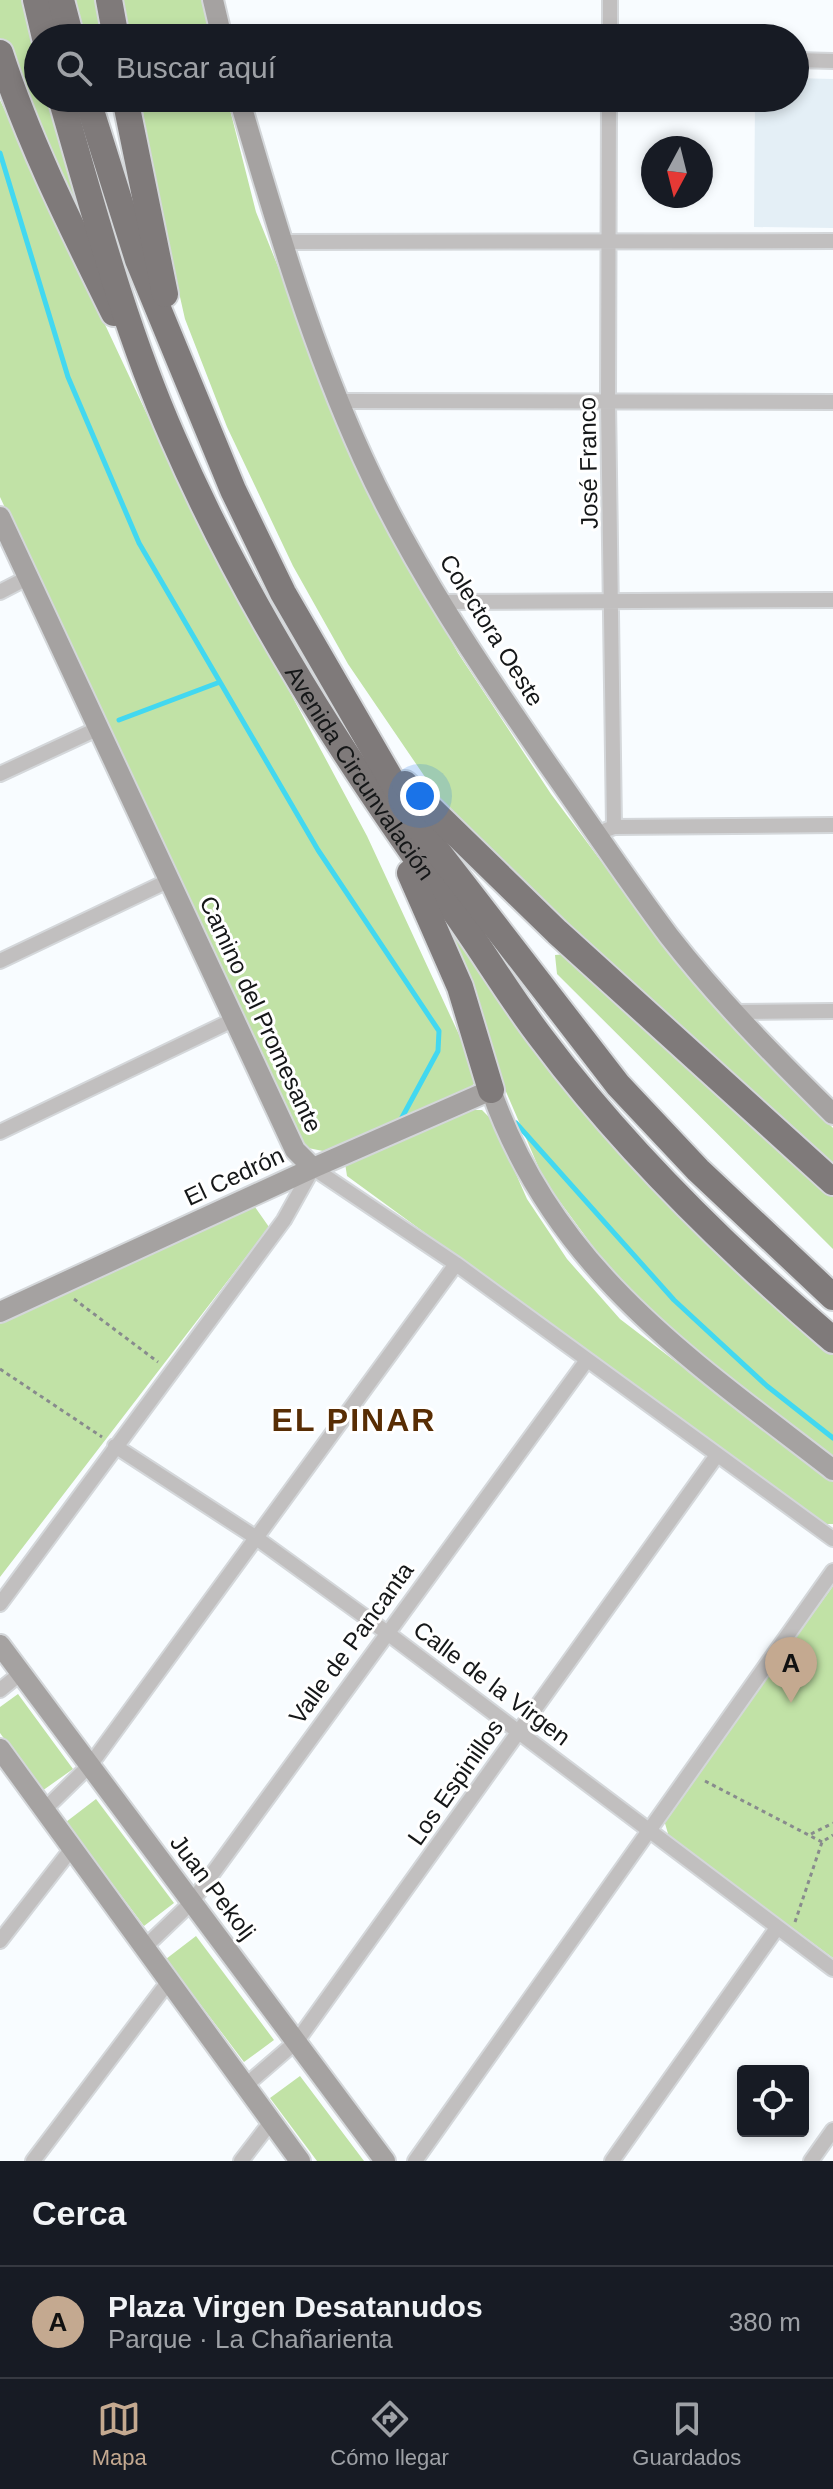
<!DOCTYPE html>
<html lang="es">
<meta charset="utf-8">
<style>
body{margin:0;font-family:Arial,sans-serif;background:#20242c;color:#f1f3f6}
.controls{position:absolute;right:24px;bottom:24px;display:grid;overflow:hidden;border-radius:8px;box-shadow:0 4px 12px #0003}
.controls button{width:72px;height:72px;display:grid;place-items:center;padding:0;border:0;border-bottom:2px solid #363941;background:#171b24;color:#f1f3f6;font:40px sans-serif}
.compass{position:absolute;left:641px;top:136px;width:72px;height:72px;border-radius:50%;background:#171b24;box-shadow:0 4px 12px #0003;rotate:187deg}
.you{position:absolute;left:420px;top:796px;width:28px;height:28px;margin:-20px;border:6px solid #fff;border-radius:50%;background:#1a73e8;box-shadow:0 0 0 12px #1a73e833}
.badge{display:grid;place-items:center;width:52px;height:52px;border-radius:50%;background:#c4a990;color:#111;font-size:26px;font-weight:700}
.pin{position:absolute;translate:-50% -66px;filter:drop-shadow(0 2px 4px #0008)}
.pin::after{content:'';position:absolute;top:42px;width:28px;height:24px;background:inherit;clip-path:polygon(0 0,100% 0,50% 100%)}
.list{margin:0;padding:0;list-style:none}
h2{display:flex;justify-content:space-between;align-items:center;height:104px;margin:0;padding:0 32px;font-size:34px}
h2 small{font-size:26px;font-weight:400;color:#9ea1a6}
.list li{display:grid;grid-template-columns:52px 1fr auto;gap:24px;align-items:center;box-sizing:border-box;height:112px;padding:0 32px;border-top:2px solid #363941}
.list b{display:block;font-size:30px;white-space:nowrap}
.list p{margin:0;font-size:26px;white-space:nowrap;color:#9ea1a6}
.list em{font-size:26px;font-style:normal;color:#9ea1a6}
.icon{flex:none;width:44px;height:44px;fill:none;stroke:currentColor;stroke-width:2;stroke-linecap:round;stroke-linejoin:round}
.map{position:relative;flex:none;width:833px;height:2161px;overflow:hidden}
.search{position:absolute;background:#171b24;box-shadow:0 4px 12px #0003;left:24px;right:24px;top:24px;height:88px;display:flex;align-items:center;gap:20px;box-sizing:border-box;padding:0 28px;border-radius:44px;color:#9ea1a6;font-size:30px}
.sheet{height:216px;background:#171b24}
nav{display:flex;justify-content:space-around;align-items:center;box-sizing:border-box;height:112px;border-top:2px solid #363941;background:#171b24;font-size:22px;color:#9ea1a6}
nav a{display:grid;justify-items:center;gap:4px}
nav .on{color:#c4a990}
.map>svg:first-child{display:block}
</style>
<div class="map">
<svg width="833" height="2161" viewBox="0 0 833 2161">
<rect width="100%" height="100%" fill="#f8fcff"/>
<path fill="#e4eff6" d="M795 78 833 79V228L754 227 755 98H795Z"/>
<path fill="#c1e2a6" d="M0 0H22L38 61V98H48L91 231 85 239 19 99 0 38Z
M73 0H101L107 38H81Z
M122 0H203L212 38H130Z
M141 98H227L256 212 367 488 458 653 551 794 654 932 763 1056 833 1128V1164L475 838 440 799 348 664 293 566 227 427 185 319 152 173Z
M0 100 188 502 367 836 474 1067 475 1083 468 1089 323 1151 308 1148 302 1140 0 497Z
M425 882 724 1258 833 1355V1458L720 1373 630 1297 544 1180 498 1073Z
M568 954 833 1190V1249L557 974 555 955Z
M467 1110H482L492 1120 527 1199 567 1259 620 1319 833 1482V1524H824L347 1176 345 1163Z
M255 1207 269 1227 0 1577V1324Z
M833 1586V1958L669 1837 664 1820Z
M18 1694 73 1769 42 1791 0 1733V1707Z
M96 1799 174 1903 144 1926 66 1822Z
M196 1936 274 2040 244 2062 166 1959Z
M300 2076 364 2161H317L270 2098Z"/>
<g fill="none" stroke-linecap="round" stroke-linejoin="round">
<path stroke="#42d8f0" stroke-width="5" d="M0 153 68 377 139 543 318 850 439 1031 438 1051 399 1123
M119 720 220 682
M516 1123 674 1300 767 1386 833 1438"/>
<g stroke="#d4d7da" stroke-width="18">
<path id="street" d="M610 38V0
M795 60 833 61
M609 98 608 402 614 827
M282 242 833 241
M340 401 833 402
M0 592 27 578
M442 602 833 600
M0 774 99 728
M606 830 614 827 833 825
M0 961 170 880
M735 1012 833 1011
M0 1132 235 1019
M115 1446 255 1537 386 1632 833 1969
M0 1604 284 1220 313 1168 456 1264 833 1539
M0 1690 21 1673
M45 1809 91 1764 456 1264
M0 1941 73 1847
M146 1946 191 1903 587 1360
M245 2086 297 2041 717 1455
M33 2161 169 1981
M241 2161 271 2122
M415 2161 833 1571
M612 2161 777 1928
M811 2161 833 2130"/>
</g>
<g stroke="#d4d7da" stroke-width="24">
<path id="secondary" d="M213 0 222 38
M239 98C275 220 310 342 363 458 412 566 480 666 547 763 588 821 627 880 669 936 718 999 776 1058 833 1114
M0 517 295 1150 313 1168
M0 1312 313 1168 491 1090C554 1270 690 1359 833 1470
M0 1645 385 2161
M0 1749 300 2161"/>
</g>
<g stroke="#d4d7da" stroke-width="30">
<g id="highway">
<path d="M36 0 45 38"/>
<path d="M61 0 71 38"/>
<path d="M109 0 116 38"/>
<path d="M0 53C29 143 72 228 114 313"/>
<path id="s1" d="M61 98C94 212 125 329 173 438 247 608 346 761 454 911 485 954 511 999 543 1040 626 1151 728 1250 833 1340"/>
<path d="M87 98 138 260 233 490 283 593 418 826 618 1085 698 1170 833 1297"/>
<path d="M125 98 165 294"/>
<path d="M405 784 557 932 833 1182"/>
<path d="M410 873 460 987 491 1090"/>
</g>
</g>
<path stroke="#888b8d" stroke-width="3" stroke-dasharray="4 4" stroke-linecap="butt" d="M74 1299 158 1362
M0 1369 102 1437
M705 1781 822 1842
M811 1834 833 1823
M795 1922 822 1842 833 1835"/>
<use href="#street" stroke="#c1bfbf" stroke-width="14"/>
<use href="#secondary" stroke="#a5a2a1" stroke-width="20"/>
<use href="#highway" stroke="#7f7a7a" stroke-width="26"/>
</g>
<g text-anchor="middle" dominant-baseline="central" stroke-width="6" stroke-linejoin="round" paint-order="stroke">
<g font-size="24" fill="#151718" stroke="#fff">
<text transform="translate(588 463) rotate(-91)">José Franco</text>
<text transform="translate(492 630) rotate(58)">Colectora Oeste</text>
<text stroke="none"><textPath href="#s1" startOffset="742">Avenida Circunvalación</textPath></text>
<text transform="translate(261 1014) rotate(65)">Camino del Promesante</text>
<text transform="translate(234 1176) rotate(-25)">El Cedrón</text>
<text transform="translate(351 1643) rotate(-54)">Valle de Pancanta</text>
<text transform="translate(492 1683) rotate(37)">Calle de la Virgen</text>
<text transform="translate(455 1782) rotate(-55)">Los Espinillos</text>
<text transform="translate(213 1887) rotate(53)">Juan Pekolj</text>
</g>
<g font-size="32" font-weight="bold" letter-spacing="2" fill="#582d04" stroke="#fff">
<text x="354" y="1420">EL PINAR</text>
</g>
</g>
</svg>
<div class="controls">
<button><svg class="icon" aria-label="locate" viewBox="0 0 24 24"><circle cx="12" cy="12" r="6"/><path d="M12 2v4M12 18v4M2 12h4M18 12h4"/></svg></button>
</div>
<svg class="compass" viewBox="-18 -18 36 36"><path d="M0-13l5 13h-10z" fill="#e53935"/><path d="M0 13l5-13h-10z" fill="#9ea1a6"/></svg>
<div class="you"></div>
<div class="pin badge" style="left:791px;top:1703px">A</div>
<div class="search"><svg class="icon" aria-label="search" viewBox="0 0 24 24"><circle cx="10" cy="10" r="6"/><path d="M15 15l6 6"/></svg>Buscar aquí</div>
</div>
<section class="sheet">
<h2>Cerca<small></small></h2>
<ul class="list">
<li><span class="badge">A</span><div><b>Plaza Virgen Desatanudos</b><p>Parque · La Chañarienta</p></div><em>380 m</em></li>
</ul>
</section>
<nav>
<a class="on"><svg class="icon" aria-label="map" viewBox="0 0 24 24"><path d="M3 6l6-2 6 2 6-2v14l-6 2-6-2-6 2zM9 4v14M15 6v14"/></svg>Mapa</a>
<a><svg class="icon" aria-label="directions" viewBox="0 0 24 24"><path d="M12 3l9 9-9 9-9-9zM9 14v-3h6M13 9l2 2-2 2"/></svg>Cómo llegar</a>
<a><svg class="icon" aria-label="saved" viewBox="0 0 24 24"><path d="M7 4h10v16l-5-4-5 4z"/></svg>Guardados</a>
</nav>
